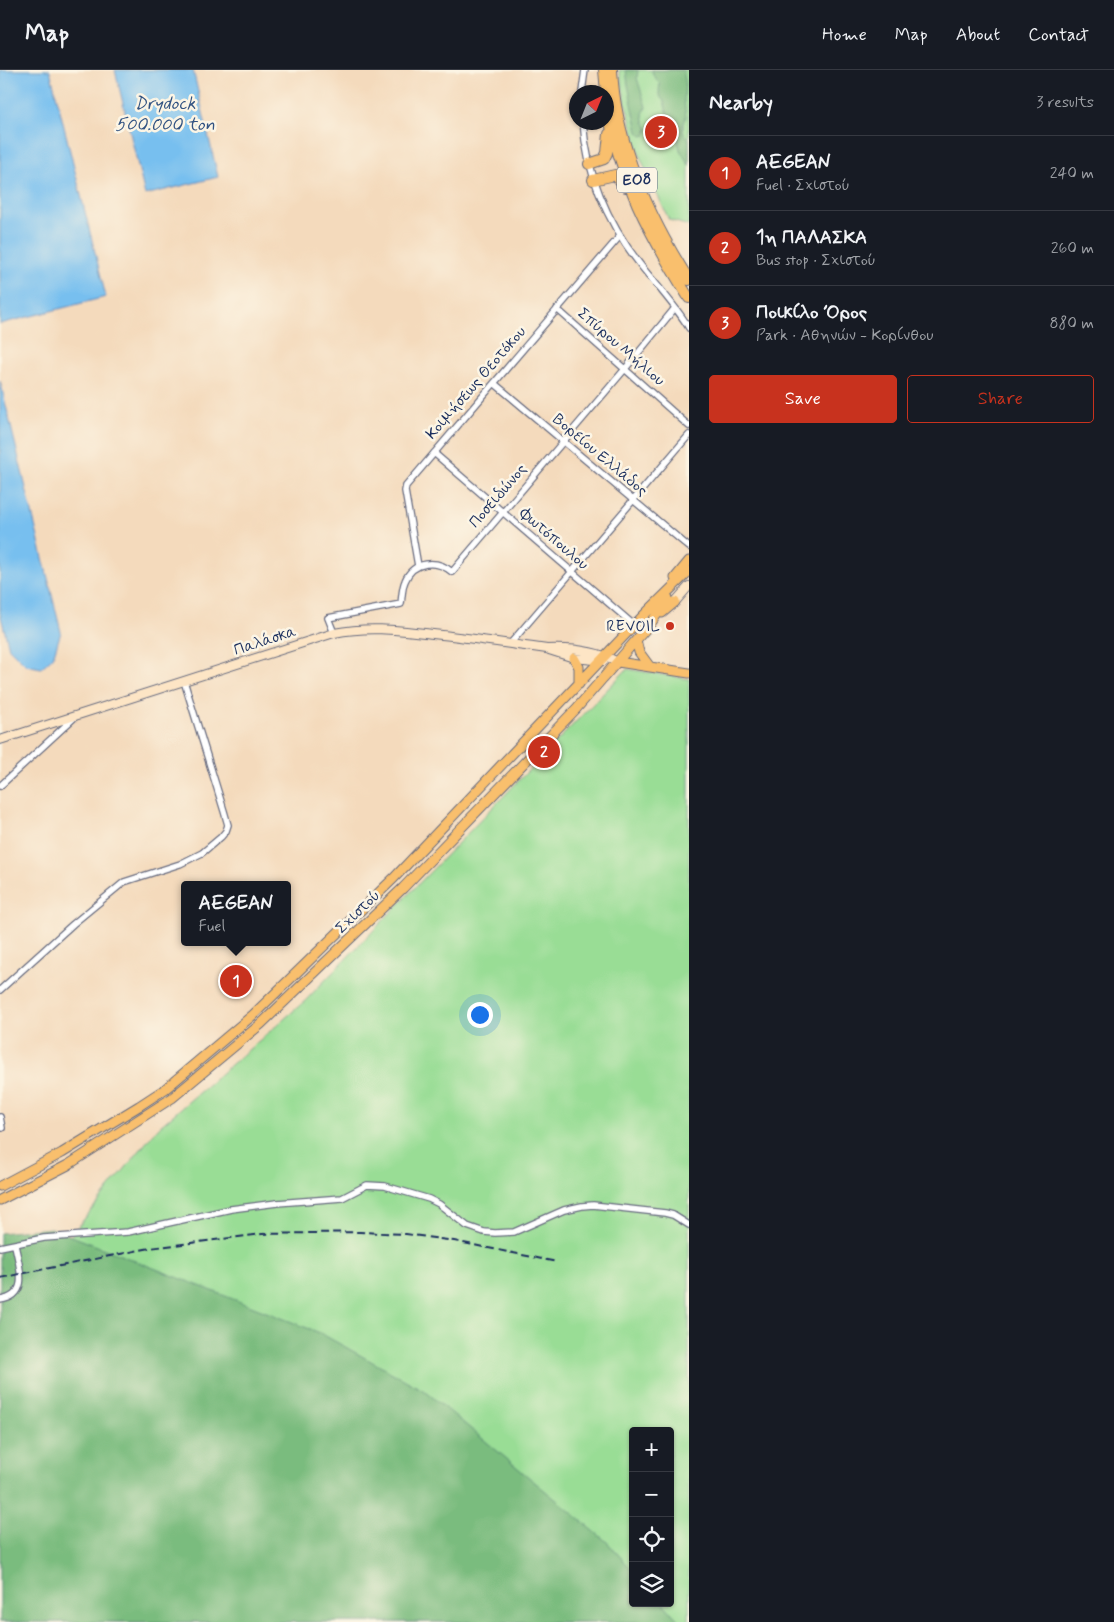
<!DOCTYPE html>
<meta charset="utf-8">
<style>
body{margin:0;font-family:Mynerve,sans-serif;background:#242831;color:#f1f3f6}
.controls{position:absolute;right:15px;bottom:15px;display:grid;overflow:hidden;border-radius:5px;box-shadow:0 1px 4px #0004}
.controls button{width:45px;height:45px;display:grid;place-items:center;padding:0;border:0;border-bottom:1px solid #363941;background:#171b24;color:#f1f3f6;font:25px sans-serif}
.compass{position:absolute;left:569px;top:15px;width:45px;height:45px;border-radius:50%;background:#171b24;box-shadow:0 1px 4px #0004;rotate:43deg}
.you{position:absolute;left:479px;top:944px;width:18px;height:18px;margin:-12px;border:4px solid #fff;border-radius:50%;background:#1a73e8;box-shadow:0 0 0 8px #1a73e833}
.badge{display:grid;place-items:center;width:32px;height:32px;border-radius:50%;background:#c8321e;color:#fff;font-size:16px;font-weight:700}
.pin{position:absolute;translate:-50% -50%;border:2px solid #fff;box-shadow:0 1px 5px #0006}
.popup{position:absolute;left:181px;top:811px;width:110px;height:65px;box-sizing:border-box;display:grid;place-content:center;border-radius:5px;background:#171b24;filter:drop-shadow(0 1px 4px #0005);font-size:16px;white-space:nowrap;color:#9ea1a6}
.popup b{font-size:19px;color:#f1f3f6}
.popup::after{content:'';position:absolute;left:50%;top:100%;margin-left:-10px;border:10px solid transparent;border-top-color:#171b24}
.list{margin:0;padding:0;list-style:none}
h2{display:flex;justify-content:space-between;align-items:center;height:65px;margin:0;padding:0 20px;font-size:21px}
h2 small{font-size:16px;font-weight:400;color:#9ea1a6}
.list li{display:grid;grid-template-columns:32px 1fr auto;gap:15px;align-items:center;box-sizing:border-box;height:75px;padding:0 20px;border-top:1px solid #363941}
.list b{display:block;font-size:19px;white-space:nowrap}
.list p{margin:0;font-size:16px;white-space:nowrap;color:#9ea1a6}
.list em{font-size:16px;font-style:normal;color:#9ea1a6}
.actions{display:flex;gap:10px;padding:15px 20px}
.actions a{flex:1;padding:11px 0;border:1px solid #c8321e;border-radius:5px;text-align:center;font-size:18px;color:#c8321e}
.actions .main{background:#c8321e;color:#fff}
.icon{flex:none;width:28px;height:28px;fill:none;stroke:currentColor;stroke-width:2;stroke-linecap:round;stroke-linejoin:round}
.map{position:relative;flex:none;width:689px;height:1552px;overflow:hidden}
header{display:flex;align-items:center;gap:30px;box-sizing:border-box;height:70px;padding:0 25px;background:#171b24;border-bottom:1px solid #363941}
header strong{font-size:24px}
nav{display:flex;gap:28px;margin-inline-start:auto;font-size:18px}
main{display:flex}
aside{flex:1;background:#171b24}
.map>svg:first-child{display:block}
</style>
<header>
<strong>Map</strong>
<nav><a>Home</a><a>Map</a><a>About</a><a>Contact</a></nav>
</header>
<main>
<div class="map">
<svg width="689" height="1552" viewBox="0 0 689 1552">
<rect width="100%" height="100%" fill="#fcf5e5"/>
<filter id="ink" filterUnits="userSpaceOnUse"><feTurbulence type="fractalNoise" baseFrequency=".02" numOctaves="2"/><feDisplacementMap in="SourceGraphic" scale="10" xChannelSelector="R" yChannelSelector="G"/><feConvolveMatrix kernelMatrix="1 2 1 2 8 2 1 2 1" color-interpolation-filters="sRGB"/></filter>
<filter id="wash" filterUnits="userSpaceOnUse"><feTurbulence type="fractalNoise" baseFrequency=".0096" numOctaves="4" result="noise"/><feDisplacementMap in="SourceGraphic" scale="20" xChannelSelector="R" yChannelSelector="G"/><feGaussianBlur stdDeviation="1.12" result="paint"/><feColorMatrix in="noise" values="0 0 0 0 0 0 0 0 0 0 0 0 0 0 0 0 0 1.4 0 .05"/><feComposite in="paint" operator="in"/></filter>
<g filter="url(#wash)">
<rect width="100%" height="100%" fill="#f4dabc"/>
<path fill="#99dd95" stroke="#5a867a" fill-rule="evenodd" d="M619 0H689V156L669 150 641 89 626 35Z
M627 599 689 609V1552H0L34 1211 158 1058 305 931ZM633 1361H670V1533H633Z"/>
<path fill="#7abc7e" stroke="#4a766e" d="M626 0H638L637 8 646 37 643 44 644 51 648 59 646 65 642 66 638 62 628 15Z
M652 0H683L685 10 684 31 686 47 683 55V62L689 69V95L680 80 675 56 669 50 664 31 661 28 659 21 660 14 653 5Z
M51 1158 320 1263 425 1321 607 1472 633 1501V1533H663L680 1552H0V1163Z"/>
<path fill="#77bfef" stroke="#4977a6" d="M0 0H50L106 227 0 254Z
M115 0H193L218 107 145 125Z
M0 311 61 562 53 587 41 598 26 595 9 578 0 543Z"/>
</g>
<g filter="url(#ink)">
<g fill="none" stroke-linecap="round" stroke-linejoin="round">
<g stroke="#676b7f" stroke-width="8">
<path id="street" d="M582 22 585 0
M583 52C587 107 608 154 642 197 658 217 676 236 689 258
M557 239 689 356
M494 313 689 477
M434 383 634 555
M418 496 405 421 406 416 620 166
M334 563 328 548 401 534C402 527 402 518 405 511 413 491 437 489 452 502L625 299 675 238
M510 574 689 365
M0 716 76 646
M0 920 73 854 124 812 180 794 202 783 221 767 226 761 228 755 224 741 184 611
M0 1047 2 1058
M0 1177 44 1168 128 1162 231 1139 277 1133 342 1128 367 1115 385 1116 429 1129 439 1134 467 1156 484 1162 495 1163 514 1162 564 1140 582 1136 593 1135 665 1143 673 1145 689 1155
M0 1230C31 1226 19 1196 15 1175"/>
</g>
<g stroke="#676b7f" stroke-width="10">
<path id="secondary" d="M675 532 689 516
M549 580 574 588 604 591
M0 670 334 563C369 556 398 560 433 564 471 568 509 574 547 579 570 578 597 581 618 592"/>
</g>
<g stroke="#676b7f" stroke-width="11">
<path id="primary" d="M675 508 689 491
M662 543 675 532
M636 570 639 582 650 597
M574 588 579 597V614
M618 592 689 603
M0 1116 62 1083 139 1036 165 1019 253 945 394 808 642 547 689 501
M0 1130 68 1095 172 1028 261 954 403 818 576 639 651 553 668 528"/>
</g>
<g stroke="#676b7f" stroke-width="12">
<path id="highway" d="M604 0 606 22
M612 0C616 76 649 147 689 210
M606 32C619 108 649 164 689 228
M589 94 604 89 607 83 609 64
M593 110 615 105 626 117"/>
</g>
<use href="#street" stroke="#fff" stroke-width="5.5"/>
<use href="#secondary" stroke="#fde5c5" stroke-width="8"/>
<use href="#primary" stroke="#f9bf6d" stroke-width="9"/>
<use href="#highway" stroke="#f9bf6d" stroke-width="10"/>
<path stroke="#1b2f5e" stroke-width="2" stroke-dasharray="8 4" stroke-linecap="butt" d="M0 1208 150 1178 262 1164 360 1162 406 1164 454 1171 557 1192"/>
</g>
</g>
<circle fill="#c8321e" stroke="#fcf5e5" stroke-width="2" cx="670" cy="556" r="5"/>
<g text-anchor="middle" dominant-baseline="central" stroke-width="5" stroke-linejoin="round" paint-order="stroke">
<rect fill="#fcf5e5" stroke="#5e6a86" stroke-width="1" x="617" y="97.5" width="40" height="25" rx="4"/>
<g font-size="15" font-weight="bold" fill="#1b2f5e">
<text x="637" y="110">ΕΟ8</text>
</g>
<g font-size="16" fill="#1b2f5e" stroke="#fcf5e5">
<text transform="translate(621 277) rotate(41)">Σπύρου Μήλιου</text>
<text transform="translate(476 313) rotate(-49)">Κοιμήσεως Θεοτόκου</text>
<text transform="translate(600 385) rotate(40)">Βορείου Ελλάδος</text>
<text transform="translate(498 426) rotate(-49)">Ποσειδώνος</text>
<text transform="translate(554 469) rotate(41)">Φωτόπουλου</text>
<text transform="translate(265 571) rotate(-18)">Παλάσκα</text>
<text transform="translate(358 842) rotate(-44)">Σχιστού</text>
</g>
<g font-size="16" fill="#1b2f5e" stroke="#fcf5e5" text-anchor="end">
<text x="660" y="556">REVOIL</text>
</g>
<g font-size="18" font-style="italic" fill="#325382" stroke="#fcf5e5">
<text x="165" y="34">Drydock<tspan x="165" dy="21">500.000 ton</tspan></text>
</g>
</g>
</svg>
<div class="controls">
<button>+</button>
<button>−</button>
<button><svg class="icon" aria-label="locate" viewBox="0 0 24 24"><circle cx="12" cy="12" r="6"/><path d="M12 2v4M12 18v4M2 12h4M18 12h4"/></svg></button>
<button><svg class="icon" aria-label="layers" viewBox="0 0 24 24"><path d="M12 4l9 5-9 5-9-5zM3 14l9 5 9-5"/></svg></button>
</div>
<svg class="compass" viewBox="-18 -18 36 36"><path d="M0-13l5 13h-10z" fill="#e53935"/><path d="M0 13l5-13h-10z" fill="#9ea1a6"/></svg>
<div class="you"></div>
<div class="pin badge" style="left:236px;top:911px">1</div>
<div class="popup"><b>AEGEAN</b>Fuel</div>
<div class="pin badge" style="left:544px;top:682px">2</div>
<div class="pin badge" style="left:661px;top:62px">3</div>
</div>
<aside>
<h2>Nearby<small>3 results</small></h2>
<ul class="list">
<li><span class="badge">1</span><div><b>AEGEAN</b><p>Fuel · Σχιστού</p></div><em>240 m</em></li>
<li><span class="badge">2</span><div><b>1η ΠΑΛΑΣΚΑ</b><p>Bus stop · Σχιστού</p></div><em>260 m</em></li>
<li><span class="badge">3</span><div><b>Ποικίλο Όρος</b><p>Park · Αθηνών - Κορίνθου</p></div><em>880 m</em></li>
</ul>
<div class="actions"><a class="main">Save</a><a>Share</a></div>
</aside>
</main>
